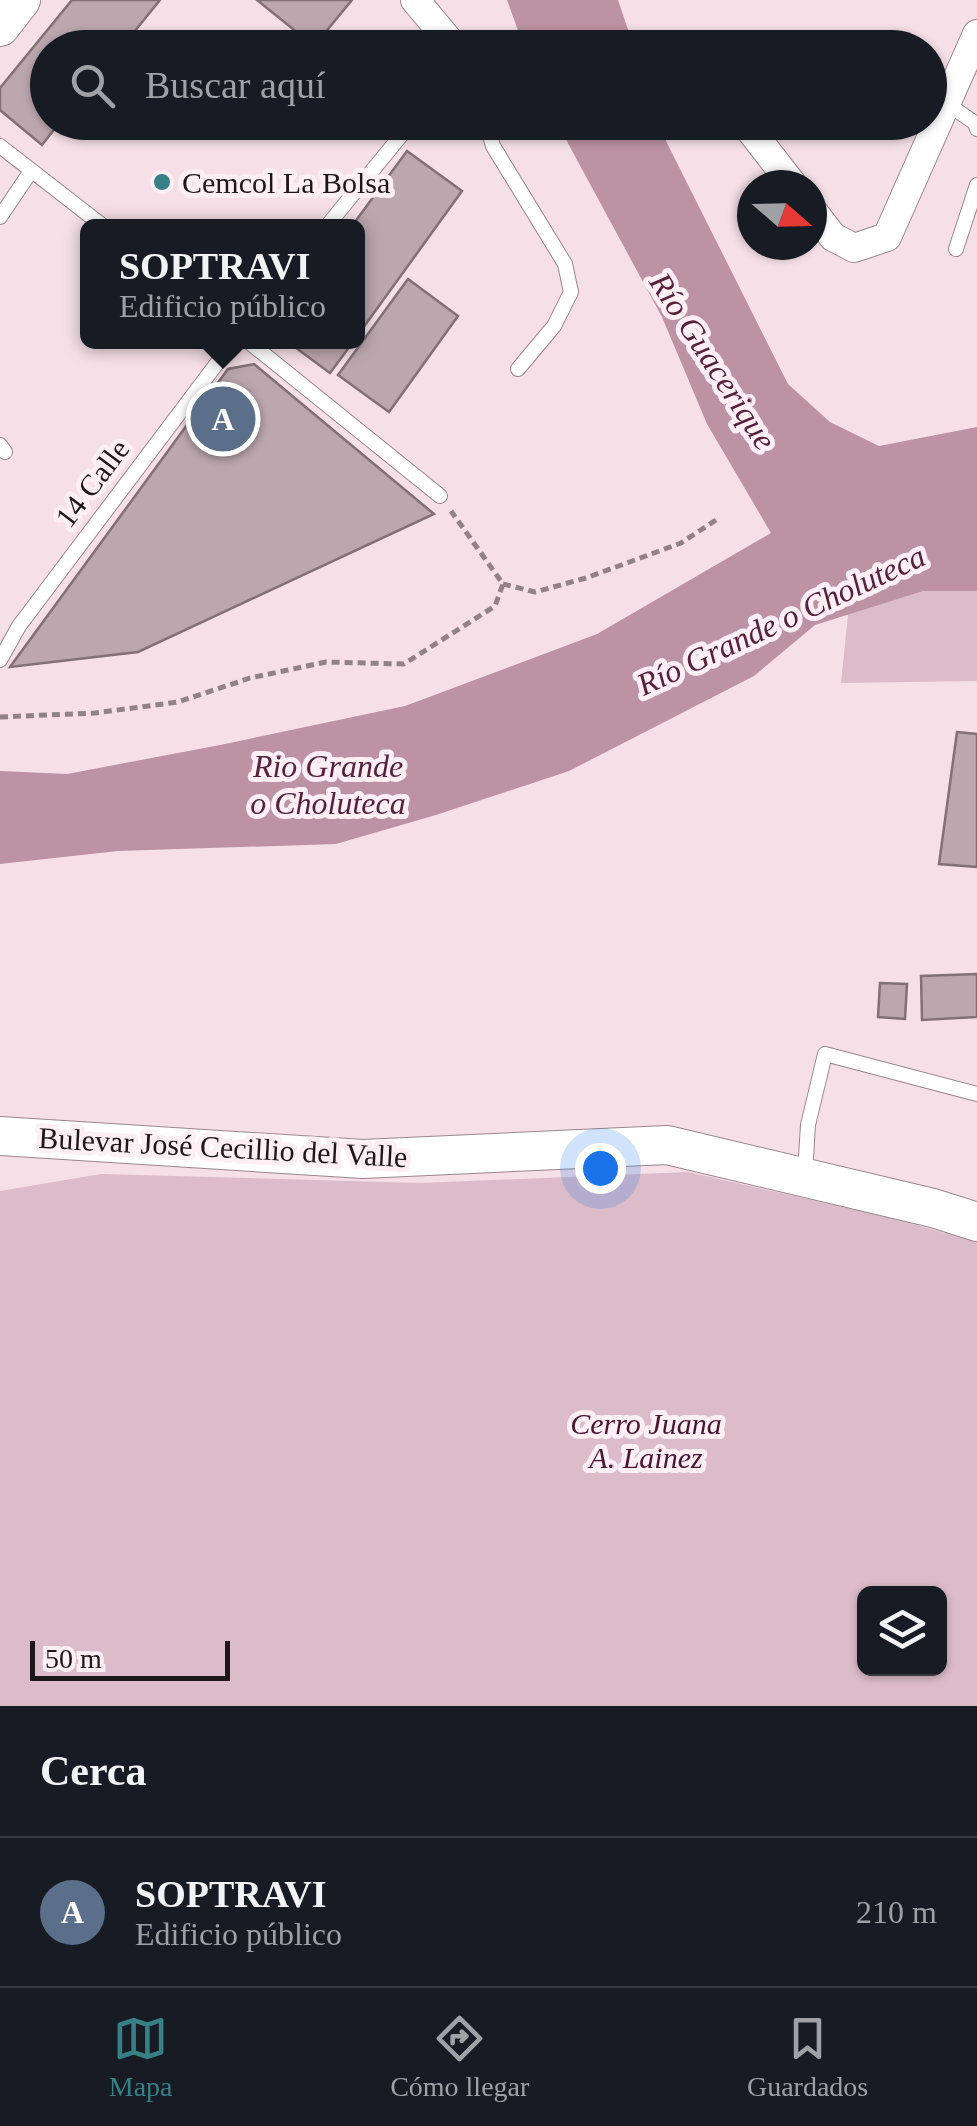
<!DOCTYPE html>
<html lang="es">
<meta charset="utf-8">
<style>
body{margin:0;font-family:"Times New Roman",serif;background:#20242c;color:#f1f3f6}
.controls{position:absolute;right:30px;bottom:30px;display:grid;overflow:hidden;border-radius:15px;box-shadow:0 2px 8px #0004}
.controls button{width:90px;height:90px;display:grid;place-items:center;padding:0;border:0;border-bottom:2px solid #363941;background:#171b24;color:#f1f3f6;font:50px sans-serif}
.compass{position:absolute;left:737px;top:170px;width:90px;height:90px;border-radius:50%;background:#171b24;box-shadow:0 2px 8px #0004;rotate:110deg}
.scale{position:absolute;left:30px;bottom:25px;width:200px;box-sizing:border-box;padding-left:10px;border:5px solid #1e171a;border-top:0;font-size:28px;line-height:35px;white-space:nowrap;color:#1e171a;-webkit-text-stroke:8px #fdeff4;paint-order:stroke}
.you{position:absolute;left:600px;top:1168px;width:35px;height:35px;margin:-25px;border:8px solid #fff;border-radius:50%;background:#1a73e8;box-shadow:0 0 0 15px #1a73e833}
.badge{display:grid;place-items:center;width:65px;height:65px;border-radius:50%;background:#388087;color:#fff;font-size:32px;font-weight:700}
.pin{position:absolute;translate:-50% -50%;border:5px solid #fff;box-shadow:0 2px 10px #0006}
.popup{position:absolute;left:80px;top:219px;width:285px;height:130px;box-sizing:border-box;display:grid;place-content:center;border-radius:15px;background:#171b24;filter:drop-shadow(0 2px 8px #0005);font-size:32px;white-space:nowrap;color:#9ea1a6}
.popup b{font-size:38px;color:#f1f3f6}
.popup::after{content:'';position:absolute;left:50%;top:100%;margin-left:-20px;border:20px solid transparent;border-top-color:#171b24}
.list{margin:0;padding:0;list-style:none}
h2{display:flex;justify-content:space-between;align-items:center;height:130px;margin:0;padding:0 40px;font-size:42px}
h2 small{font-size:32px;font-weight:400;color:#9ea1a6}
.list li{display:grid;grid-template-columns:65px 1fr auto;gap:30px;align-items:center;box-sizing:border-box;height:150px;padding:0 40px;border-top:2px solid #363941}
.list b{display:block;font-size:38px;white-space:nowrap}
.list p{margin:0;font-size:32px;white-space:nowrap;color:#9ea1a6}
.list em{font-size:32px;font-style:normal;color:#9ea1a6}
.icon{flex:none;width:55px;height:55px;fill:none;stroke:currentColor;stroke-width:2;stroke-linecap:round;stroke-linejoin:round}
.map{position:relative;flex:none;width:977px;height:1706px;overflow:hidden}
.search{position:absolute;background:#171b24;box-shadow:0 2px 8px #0004;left:30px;right:30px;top:30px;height:110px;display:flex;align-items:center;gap:25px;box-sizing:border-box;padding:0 35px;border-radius:55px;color:#9ea1a6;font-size:38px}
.sheet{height:280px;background:#171b24}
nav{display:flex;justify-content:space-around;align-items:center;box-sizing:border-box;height:140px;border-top:2px solid #363941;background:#171b24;font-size:28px;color:#9ea1a6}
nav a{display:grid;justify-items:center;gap:5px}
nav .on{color:#388087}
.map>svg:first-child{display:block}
</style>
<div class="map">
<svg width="977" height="1706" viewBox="0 0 977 1706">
<rect width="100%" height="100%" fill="#f6dfe7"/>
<path fill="#dcbcc8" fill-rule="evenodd" d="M977 582V681L841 683 851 586Z
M688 1172 891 1218 977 1242V1706H0V1191L101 1174 420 1183ZM864 1594H940V1668H864Z"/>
<path fill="#bd93a3" d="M507 0H618L634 47H524Z
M557 123H660L666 141 788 384 830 422 879 446 977 427V591H923L815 625 754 676 569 771 436 815 336 844 118 851 0 864V771L67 774 220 745 405 706 597 634 771 533 707 424 662 317Z"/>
<path fill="#bda7af" stroke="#837077" stroke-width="2.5" d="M72 0H160L121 48H48V122H60L42 145 0 110V88Z
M257 0H352L314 46Z
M407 151 462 191 358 335V226H352Z
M408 279 458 316 389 412 338 375Z
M288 342H353L330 373Z
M254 364 434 514 138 652 10 667 228 369Z
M957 732 977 734V867L939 864Z
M977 974V1017L922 1020 921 976Z
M880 983 907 984 905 1019 878 1017Z"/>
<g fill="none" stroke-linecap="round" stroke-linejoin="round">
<g stroke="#9a868d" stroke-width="16">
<path id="lane" d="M946 103 975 123 977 129
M486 122 493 146 565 264 571 292 554 326 518 369
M0 146 103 226
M0 217 31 171
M327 226 412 122
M956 249 977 185
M249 342 440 496
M0 445 5 452
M0 660 19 626 233 342
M805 1173 808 1125 825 1054 977 1094"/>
</g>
<g stroke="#9a868d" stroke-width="30">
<path id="street" d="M415 0 455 48
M751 131 793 185
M812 210 833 237 854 248 887 237 977 34"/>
</g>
<g stroke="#9a868d" stroke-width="40">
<path id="secondary" d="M0 27 21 0
M0 1136 363 1159 667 1145 933 1208 977 1222"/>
</g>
<path stroke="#928288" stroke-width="5" stroke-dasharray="8 5" stroke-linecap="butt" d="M503 584 535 592 586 578 681 543 716 520
M0 717 95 713 178 702 250 678 326 662 404 664 495 606 503 584 451 511"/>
<use href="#lane" stroke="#fff" stroke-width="14"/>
<use href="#street" stroke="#fff" stroke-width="28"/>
<use href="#secondary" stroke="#fff" stroke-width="38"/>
</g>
<circle fill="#388087" stroke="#fdeff4" stroke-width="4" cx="162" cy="182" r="10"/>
<g text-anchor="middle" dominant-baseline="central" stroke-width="10" stroke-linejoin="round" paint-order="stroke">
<g font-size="30" fill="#1e171a" stroke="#fdeff4" text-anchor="start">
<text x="182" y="182">Cemcol La Bolsa</text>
</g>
<g font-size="30" fill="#1e171a" stroke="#fdeff4">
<text transform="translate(92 483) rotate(-53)">14 Calle</text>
<text transform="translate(223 1147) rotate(3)">Bulevar José Cecillio del Valle</text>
</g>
<g font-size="30" font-style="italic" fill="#4a152f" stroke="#fdeff4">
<text x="646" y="1423">Cerro Juana<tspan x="646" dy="34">A. Lainez</tspan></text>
</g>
<g font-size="32" font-style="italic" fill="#57213a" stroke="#fdeff4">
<text transform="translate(713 361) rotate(57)">Río Guacerique</text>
<text transform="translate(781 620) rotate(-25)">Río Grande o Choluteca</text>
<text x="328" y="766">Rio Grande<tspan x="328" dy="37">o Choluteca</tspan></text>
</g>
</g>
</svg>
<div class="controls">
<button><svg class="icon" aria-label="layers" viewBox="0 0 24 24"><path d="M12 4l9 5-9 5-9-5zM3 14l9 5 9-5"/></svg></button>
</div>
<svg class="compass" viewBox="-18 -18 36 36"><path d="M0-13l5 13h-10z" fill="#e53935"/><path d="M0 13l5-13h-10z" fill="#9ea1a6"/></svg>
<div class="scale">50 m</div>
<div class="you"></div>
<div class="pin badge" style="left:223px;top:419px;background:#5c6f8a">A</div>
<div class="popup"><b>SOPTRAVI</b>Edificio público</div>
<div class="search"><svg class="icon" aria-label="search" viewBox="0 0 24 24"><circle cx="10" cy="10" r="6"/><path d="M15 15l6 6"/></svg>Buscar aquí</div>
</div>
<section class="sheet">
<h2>Cerca<small></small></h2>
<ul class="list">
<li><span class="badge" style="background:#5c6f8a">A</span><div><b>SOPTRAVI</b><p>Edificio público</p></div><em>210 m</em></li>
</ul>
</section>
<nav>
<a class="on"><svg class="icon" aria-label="map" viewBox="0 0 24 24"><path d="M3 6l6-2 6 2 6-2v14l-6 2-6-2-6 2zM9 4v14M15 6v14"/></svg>Mapa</a>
<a><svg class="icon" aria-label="directions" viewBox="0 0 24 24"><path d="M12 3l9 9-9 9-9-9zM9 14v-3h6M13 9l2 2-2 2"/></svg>Cómo llegar</a>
<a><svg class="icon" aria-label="saved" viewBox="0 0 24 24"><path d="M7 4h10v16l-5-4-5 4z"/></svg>Guardados</a>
</nav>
